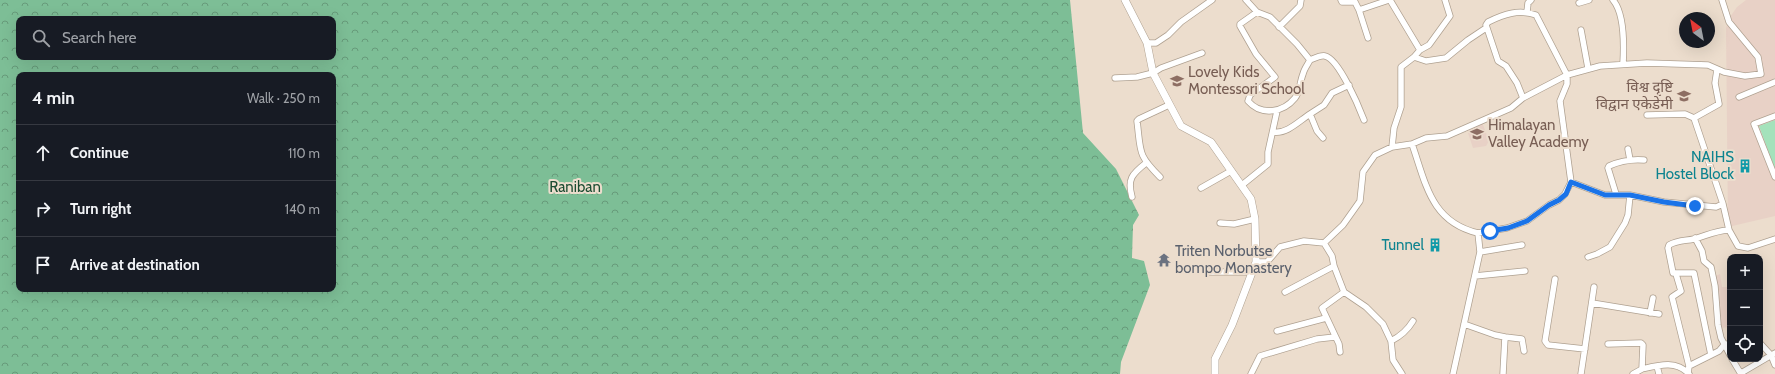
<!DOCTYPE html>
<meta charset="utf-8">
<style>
body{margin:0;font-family:Cabin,"Noto Sans Devanagari",sans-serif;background:#242831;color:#f1f3f6}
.controls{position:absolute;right:12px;bottom:12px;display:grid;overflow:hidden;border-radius:8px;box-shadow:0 4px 16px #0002}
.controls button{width:36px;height:36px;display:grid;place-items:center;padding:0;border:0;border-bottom:1px solid #363941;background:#171b24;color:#f1f3f6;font:20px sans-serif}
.compass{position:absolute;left:1679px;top:12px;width:36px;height:36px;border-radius:50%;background:#171b24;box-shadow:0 4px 16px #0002;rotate:328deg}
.stop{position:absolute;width:12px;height:12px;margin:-9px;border:3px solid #1a73e8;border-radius:50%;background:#fff}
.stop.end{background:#1a73e8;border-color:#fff;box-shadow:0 1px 4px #0008}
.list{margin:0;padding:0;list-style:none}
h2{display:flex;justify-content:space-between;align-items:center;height:52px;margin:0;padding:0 16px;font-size:17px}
h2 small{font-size:13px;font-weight:400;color:#9ea1a6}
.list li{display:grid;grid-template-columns:26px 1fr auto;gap:12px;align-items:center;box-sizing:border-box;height:56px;padding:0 16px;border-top:1px solid #363941}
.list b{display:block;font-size:15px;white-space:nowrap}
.list em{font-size:13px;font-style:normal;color:#9ea1a6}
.icon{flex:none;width:22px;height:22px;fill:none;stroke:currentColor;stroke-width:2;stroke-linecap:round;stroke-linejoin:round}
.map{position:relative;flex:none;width:1775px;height:374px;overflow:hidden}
.search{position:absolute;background:#171b24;box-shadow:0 4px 16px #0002;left:16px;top:16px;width:320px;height:44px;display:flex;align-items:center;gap:10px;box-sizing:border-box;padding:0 14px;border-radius:8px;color:#9ea1a6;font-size:15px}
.panel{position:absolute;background:#171b24;box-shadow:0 4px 16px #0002;left:16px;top:72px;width:320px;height:220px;border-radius:8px}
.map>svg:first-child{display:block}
</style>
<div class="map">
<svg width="1775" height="374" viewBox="0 0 1775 374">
<defs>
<pattern id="forest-crowns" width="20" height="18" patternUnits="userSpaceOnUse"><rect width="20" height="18" fill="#7dbe96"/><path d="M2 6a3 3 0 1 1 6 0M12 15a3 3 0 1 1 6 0" fill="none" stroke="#679a7a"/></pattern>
</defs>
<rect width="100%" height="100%" fill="#ecddcd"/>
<path fill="#e8d1c6" d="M1746 0H1775V216L1728 227 1726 28 1730 17 1737 7Z
M1482 122 1489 141 1486 146 1473 148 1466 127Z
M1720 274 1722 287H1730V327L1720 328 1713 277Z"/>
<path fill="#a4e2bb" d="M1775 120V169L1759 126Z"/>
<path fill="url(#forest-crowns)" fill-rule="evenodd" d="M0 0H1070L1083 133 1116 169 1139 215 1133 225 1132 258 1144 261 1150 285 1121 362 1120 374H0ZM19 19H333V57H19ZM19 75H333V289H19Z"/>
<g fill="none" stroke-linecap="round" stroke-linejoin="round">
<g stroke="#afa191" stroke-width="7">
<path id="minor" d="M1246 0 1257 12 1270 17 1297 44 1310 60
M1341 0 1342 2H1355L1359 10 1368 38
M1390 0 1420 50
M1613 0C1625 14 1624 46 1623 64
M1579 3 1589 0
M1359 10 1389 0
M1257 12 1240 24V26L1256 54 1275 77 1250 95 1248 101C1261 116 1283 113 1295 98 1300 92 1300 81 1303 74 1304 69 1308 64 1310 60 1315 58 1321 55 1325 56 1339 59 1359 107 1364 120
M1527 12 1528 3 1531 0
M1279 27 1300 6 1301 0
M1581 30 1588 68
M1147 43H1156L1168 35 1181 22 1212 0
M1414 57 1420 50 1429 45 1450 16 1445 0
M1717 70 1715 83 1719 104 1694 118 1723 204 1729 230 1738 246 1748 248 1775 239
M1115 78 1137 77 1153 73 1161 68 1202 53
M1739 97 1775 82
M1647 115 1685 114 1694 118
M1775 116 1754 124 1775 177
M1274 132C1287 134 1299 121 1310 114
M1323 138 1317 131 1310 114 1324 105 1332 93 1349 85
M1412 144C1426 184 1431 222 1478 233L1480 252 1453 374
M1392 147 1394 128 1401 107V67L1414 57 1426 61 1446 58 1468 40 1486 28
M1628 149 1630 160
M1160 177C1137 154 1141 152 1137 121L1139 119 1169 105
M1571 182 1605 195H1630L1664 202 1716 207 1723 204
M1242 185 1268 164V152L1277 111
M1201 188 1231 171
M1616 194 1608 168 1609 166C1620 161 1632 159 1644 160
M1132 197C1127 179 1132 174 1146 163
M1220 223 1234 224 1255 219
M1478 233 1507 228 1527 221 1549 205 1559 200 1565 194 1571 182 1560 101 1567 84V75L1536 15C1519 9 1504 14 1488 22L1486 25 1498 61 1506 66 1517 83 1523 98
M1695 238 1702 251 1704 261 1711 267 1715 286 1718 325 1721 338 1730 355
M1324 243 1343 225 1360 201 1363 172 1375 155 1392 147 1412 144 1426 138 1447 136 1511 108 1523 98 1567 75 1600 66 1647 63 1708 65 1724 72 1745 76 1761 74 1758 57 1729 22 1722 0
M1480 252 1522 245
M1588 257 1597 254 1610 247 1625 223 1628 215 1630 195
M1256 262H1267L1280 247 1304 241 1324 243 1332 256 1334 266 1344 292 1366 307 1383 324 1391 341 1393 360 1402 374
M1210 272H1253
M1676 274 1681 291 1672 297 1689 366 1688 373
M1475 276 1525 271
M1555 279 1545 341 1548 345 1585 349
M1285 292 1334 266
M1592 303 1659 314
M1650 313 1653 298
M1464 324 1495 335 1505 337 1503 374
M1277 331 1326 318
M1505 337 1522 339 1524 351
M1391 341C1401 336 1407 331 1413 321
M1760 343 1771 355 1775 365
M1608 344 1641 343 1643 345 1642 369C1659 365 1676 360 1689 374
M1340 352 1339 344 1322 308 1344 292
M1711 355 1694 273H1673L1668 248 1669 245C1678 240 1685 241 1694 239 1708 235 1714 231 1729 230
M1732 359 1741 374
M1657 366 1659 374
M1689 366 1719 351 1724 345 1730 343
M1741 373 1775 353
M1251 374 1260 356 1317 339 1335 337
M1581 374 1594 287
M1633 374 1642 369"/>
</g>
<g stroke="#afa191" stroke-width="8">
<path id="tertiary" d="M1125 0 1147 43 1153 73 1181 126 1211 142 1251 199 1255 219 1256 262 1232 325 1215 359V374"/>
</g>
<use href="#minor" stroke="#fff" stroke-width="5.5"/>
<use href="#tertiary" stroke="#fff" stroke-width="7"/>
</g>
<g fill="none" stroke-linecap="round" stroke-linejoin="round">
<path stroke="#1a73e8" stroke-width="5" d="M1490 231 1508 228 1527 221 1549 205 1559 200 1566 194 1571 182 1605 195H1630L1664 202 1695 206"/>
</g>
<defs>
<g id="school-bare" transform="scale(1.08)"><path d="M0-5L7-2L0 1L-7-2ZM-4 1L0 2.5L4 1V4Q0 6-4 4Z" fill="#8d6e63" stroke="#ecddcd" stroke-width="2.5" paint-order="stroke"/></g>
<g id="building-bare" transform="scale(1.08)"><path d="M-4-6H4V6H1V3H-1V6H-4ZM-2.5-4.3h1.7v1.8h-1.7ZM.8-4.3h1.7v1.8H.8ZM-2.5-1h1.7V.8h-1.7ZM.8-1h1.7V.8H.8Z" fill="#0f9aa8" stroke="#ecddcd" stroke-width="2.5" paint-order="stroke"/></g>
<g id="temple-bare" transform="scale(1.08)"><path d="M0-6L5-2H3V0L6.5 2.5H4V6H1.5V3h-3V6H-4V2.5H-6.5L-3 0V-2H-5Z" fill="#6b7280" stroke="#ecddcd" stroke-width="2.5" paint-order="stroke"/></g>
</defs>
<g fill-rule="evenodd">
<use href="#school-bare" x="1177" y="81"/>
<use href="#school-bare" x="1684" y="96"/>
<use href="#school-bare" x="1477" y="134"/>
<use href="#building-bare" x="1745" y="166"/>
<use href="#building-bare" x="1435" y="245"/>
<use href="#temple-bare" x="1164" y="260"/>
</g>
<g text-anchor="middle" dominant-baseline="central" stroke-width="4" stroke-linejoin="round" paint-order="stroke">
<g font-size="15" fill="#785e54" stroke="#ecddcd" text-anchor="start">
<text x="1188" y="72">Lovely Kids<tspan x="1188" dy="17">Montessori School</tspan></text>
<text x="1673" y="87" text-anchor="end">विश्व दृष्टि<tspan x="1673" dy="17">विद्वान एकेडेमी</tspan></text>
<text x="1488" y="125">Himalayan<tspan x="1488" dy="17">Valley Academy</tspan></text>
</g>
<g font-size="15" fill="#0d838f" stroke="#ecddcd" text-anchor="end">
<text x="1734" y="157">NAIHS<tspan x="1734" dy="17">Hostel Block</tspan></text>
<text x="1424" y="245">Tunnel</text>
</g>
<g font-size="15" fill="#1b4d32" stroke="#ecddcd">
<text x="575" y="187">Raniban</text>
</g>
<g font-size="15" fill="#5b616d" stroke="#ecddcd" text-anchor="start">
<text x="1175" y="251">Triten Norbutse<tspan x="1175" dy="17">bompo Monastery</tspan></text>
</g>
</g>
</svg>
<div class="controls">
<button>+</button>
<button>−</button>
<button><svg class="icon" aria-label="locate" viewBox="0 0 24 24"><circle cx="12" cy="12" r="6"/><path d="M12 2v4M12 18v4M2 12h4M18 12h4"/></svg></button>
</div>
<svg class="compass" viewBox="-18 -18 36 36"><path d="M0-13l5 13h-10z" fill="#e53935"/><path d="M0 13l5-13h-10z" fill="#9ea1a6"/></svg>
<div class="stop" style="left:1490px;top:231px"></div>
<div class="stop end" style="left:1695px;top:206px"></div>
<div class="search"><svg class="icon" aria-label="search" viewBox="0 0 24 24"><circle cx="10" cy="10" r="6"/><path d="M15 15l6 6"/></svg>Search here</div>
<section class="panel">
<h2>4 min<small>Walk · 250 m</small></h2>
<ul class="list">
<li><svg class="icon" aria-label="ahead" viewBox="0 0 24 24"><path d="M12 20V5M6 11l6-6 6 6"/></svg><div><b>Continue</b></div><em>110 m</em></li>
<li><svg class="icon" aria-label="right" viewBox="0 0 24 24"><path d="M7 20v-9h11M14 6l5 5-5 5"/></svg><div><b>Turn right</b></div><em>140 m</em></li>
<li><svg class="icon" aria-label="arrive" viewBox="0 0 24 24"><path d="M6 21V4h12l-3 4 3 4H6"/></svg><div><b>Arrive at destination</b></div></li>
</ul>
</section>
</div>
